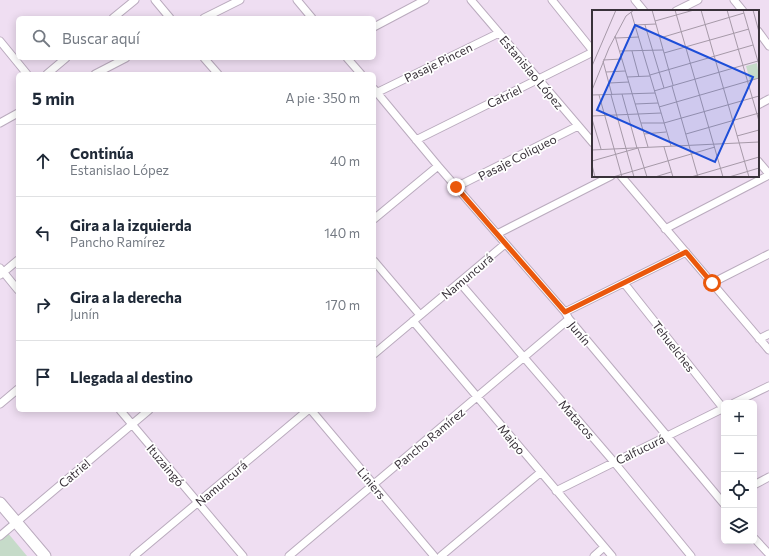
<!DOCTYPE html>
<html lang="es">
<meta charset="utf-8">
<style>
body{margin:0;font-family:Commissioner,sans-serif;background:#f6f6f7;color:#1f2937}
.controls{position:absolute;right:12px;bottom:12px;display:grid;overflow:hidden;border-radius:6px;box-shadow:0 2px 10px #0003}
.controls button{width:36px;height:36px;display:grid;place-items:center;padding:0;border:0;border-bottom:1px solid #e0e1e3;background:#fff;color:#1f2937;font:20px sans-serif}
.stop{position:absolute;width:12px;height:12px;margin:-9px;border:3px solid #ea580c;border-radius:50%;background:#fff}
.stop.end{background:#ea580c;border-color:#fff;box-shadow:0 1px 4px #0008}
.list{margin:0;padding:0;list-style:none}
h2{display:flex;justify-content:space-between;align-items:center;height:52px;margin:0;padding:0 16px;font-size:17px}
h2 small{font-size:13px;font-weight:400;color:#747a83}
.list li{display:grid;grid-template-columns:26px 1fr auto;gap:12px;align-items:center;box-sizing:border-box;height:72px;padding:0 16px;border-top:1px solid #e0e1e3}
.list b{display:block;font-size:15px;white-space:nowrap}
.list p{margin:0;font-size:13px;white-space:nowrap;color:#747a83}
.list em{font-size:13px;font-style:normal;color:#747a83}
.icon{flex:none;width:22px;height:22px;fill:none;stroke:currentColor;stroke-width:2;stroke-linecap:round;stroke-linejoin:round}
.map{position:relative;flex:none;width:769px;height:556px;overflow:hidden}
.search{position:absolute;background:#fff;box-shadow:0 2px 10px #0003;left:16px;top:16px;width:360px;height:44px;display:flex;align-items:center;gap:10px;box-sizing:border-box;padding:0 14px;border-radius:6px;color:#747a83;font-size:15px}
.panel{position:absolute;background:#fff;box-shadow:0 2px 10px #0003;left:16px;top:72px;width:360px;height:340px;border-radius:6px}
.map>svg:first-child{display:block}
</style>
<div class="map">
<svg width="769" height="556" viewBox="0 0 769 556">
<rect width="100%" height="100%" fill="#efdef2"/>
<path fill="#c6dbc9" d="M7 532 27 556H0V538Z"/>
<g fill="none" stroke-linecap="round" stroke-linejoin="round">
<g stroke="#baabbe" stroke-width="9">
<path id="minor" d="M155 0 170 18
M297 0 312 18
M471 0 593 143
M552 0 593 51
M635 0 644 11
M734 0 743 11
M676 11 698 0
M113 18 135 0
M204 18 240 0
M374 27 425 0
M758 31 769 46
M0 41 27 74
M204 58 218 74
M347 58 361 74
M47 74 66 58
M95 74 126 58
M374 89 438 166 565 312 569 319 724 504
M374 94 499 33
M758 105 769 99
M0 123 18 113
M416 140 593 52
M758 161 769 174
M621 176 769 350
M456 187 578 126
M374 219 438 166
M665 229 769 175
M497 234 611 176
M374 261 420 315
M0 268 18 290
M0 275 18 260
M460 283 614 462 691 556
M624 283 723 408
M712 283 769 254
M565 312 686 252
M413 321 612 556
M759 339 769 334
M374 354 505 244
M734 403 769 386
M0 404 18 389
M120 410 243 556
M311 410 434 556
M754 485 769 477
M556 491 724 408
M0 536 149 410
M754 538 769 554
M134 556 308 410
M289 556 569 319
M441 556 541 472
M594 556 604 547"/>
</g>
<g stroke="#baabbe" stroke-width="13">
<path id="secondary" d="M0 503 45 556"/>
</g>
<use href="#minor" stroke="#fff" stroke-width="7"/>
<use href="#secondary" stroke="#fff" stroke-width="11"/>
</g>
<g fill="none" stroke-linecap="round" stroke-linejoin="round">
<path stroke="#ea580c" stroke-width="5" d="M456 187 565 312 686 252 712 283"/>
</g>
<g text-anchor="middle" dominant-baseline="central" stroke-width="3.5" stroke-linejoin="round" paint-order="stroke">
<g font-size="12" fill="#39323a" stroke="#fff">
<text transform="translate(438 62) rotate(-26)">Pasaje Pincen</text>
<text transform="translate(532 72) rotate(50)">Estanislao López</text>
<text transform="translate(504 96) rotate(-26)">Catriel</text>
<text transform="translate(517 157) rotate(-27)">Pasaje Coliqueo</text>
<text transform="translate(467 276) rotate(-40)">Namuncurá</text>
<text transform="translate(580 333) rotate(50)">Junín</text>
<text transform="translate(674 346) rotate(52)">Tehuelches</text>
<text transform="translate(577 419) rotate(49)">Matacos</text>
<text transform="translate(429 438) rotate(-40)">Pancho Ramírez</text>
<text transform="translate(512 439) rotate(50)">Maipo</text>
<text transform="translate(640 449) rotate(-26)">Calfucurá</text>
<text transform="translate(166 465) rotate(50)">Ituzaingó</text>
<text transform="translate(74 473) rotate(-40)">Catriel</text>
<text transform="translate(221 483) rotate(-40)">Namuncurá</text>
<text transform="translate(372 483) rotate(50)">Liniers</text>
</g>
</g>
<g transform="translate(592 10)">
<rect width="167" height="167" fill="#efdef2"/>
<path d="M165 53 167 68 158 71 154 56Z" fill="#c6dbc9"/>
<path fill="none" stroke="#a699a8" stroke-width="1" d="M60 0 81 75M83 0 131 167M109 0 157 167M135 0 167 111M151 0 167 55M161 0 167 22M39 2 79 136M63 11 102 0M43 15 64 14M53 15 72 78M23 26 56 137M24 28 47 27M68 28 152 3M28 41 71 40M40 41 47 67M72 43 157 19M11 50 30 49M11 51 20 85M0 56 24 0M14 62 33 61M58 65 161 35M35 67 58 66M17 73 37 72M80 76 106 167M0 80 17 38 34 6 42 0M62 81 166 51M30 84 45 138M0 85 63 83M7 85 30 167M19 85 42 167M43 94 66 93M67 97 167 68M0 106 69 103M0 109 9 139M49 113H72L167 86M52 124 74 122M94 124 167 103M145 126 167 120M72 137 81 167M0 140 167 132M0 151 46 138 55 167M0 155 3 167M21 167 123 137M63 167 79 162M99 167 167 147M137 167 167 158"/>
<path fill="#1d4ed8" fill-opacity="0.15" stroke="#1d4ed8" stroke-width="2" d="M43 15 161 67 123 152 5 100Z"/>
<rect width="167" height="167" fill="none" stroke="#39323a" stroke-width="2"/>
</g>
</svg>
<div class="controls">
<button>+</button>
<button>−</button>
<button><svg class="icon" aria-label="locate" viewBox="0 0 24 24"><circle cx="12" cy="12" r="6"/><path d="M12 2v4M12 18v4M2 12h4M18 12h4"/></svg></button>
<button><svg class="icon" aria-label="layers" viewBox="0 0 24 24"><path d="M12 4l9 5-9 5-9-5zM3 14l9 5 9-5"/></svg></button>
</div>
<div class="stop" style="left:712px;top:283px"></div>
<div class="stop end" style="left:456px;top:187px"></div>
<div class="search"><svg class="icon" aria-label="search" viewBox="0 0 24 24"><circle cx="10" cy="10" r="6"/><path d="M15 15l6 6"/></svg>Buscar aquí</div>
<section class="panel">
<h2>5 min<small>A pie · 350 m</small></h2>
<ul class="list">
<li><svg class="icon" aria-label="ahead" viewBox="0 0 24 24"><path d="M12 20V5M6 11l6-6 6 6"/></svg><div><b>Continúa</b><p>Estanislao López</p></div><em>40 m</em></li>
<li><svg class="icon" aria-label="left" viewBox="0 0 24 24"><path d="M17 20v-9H6M10 6l-5 5 5 5"/></svg><div><b>Gira a la izquierda</b><p>Pancho Ramírez</p></div><em>140 m</em></li>
<li><svg class="icon" aria-label="right" viewBox="0 0 24 24"><path d="M7 20v-9h11M14 6l5 5-5 5"/></svg><div><b>Gira a la derecha</b><p>Junín</p></div><em>170 m</em></li>
<li><svg class="icon" aria-label="arrive" viewBox="0 0 24 24"><path d="M6 21V4h12l-3 4 3 4H6"/></svg><div><b>Llegada al destino</b></div></li>
</ul>
</section>
</div>
